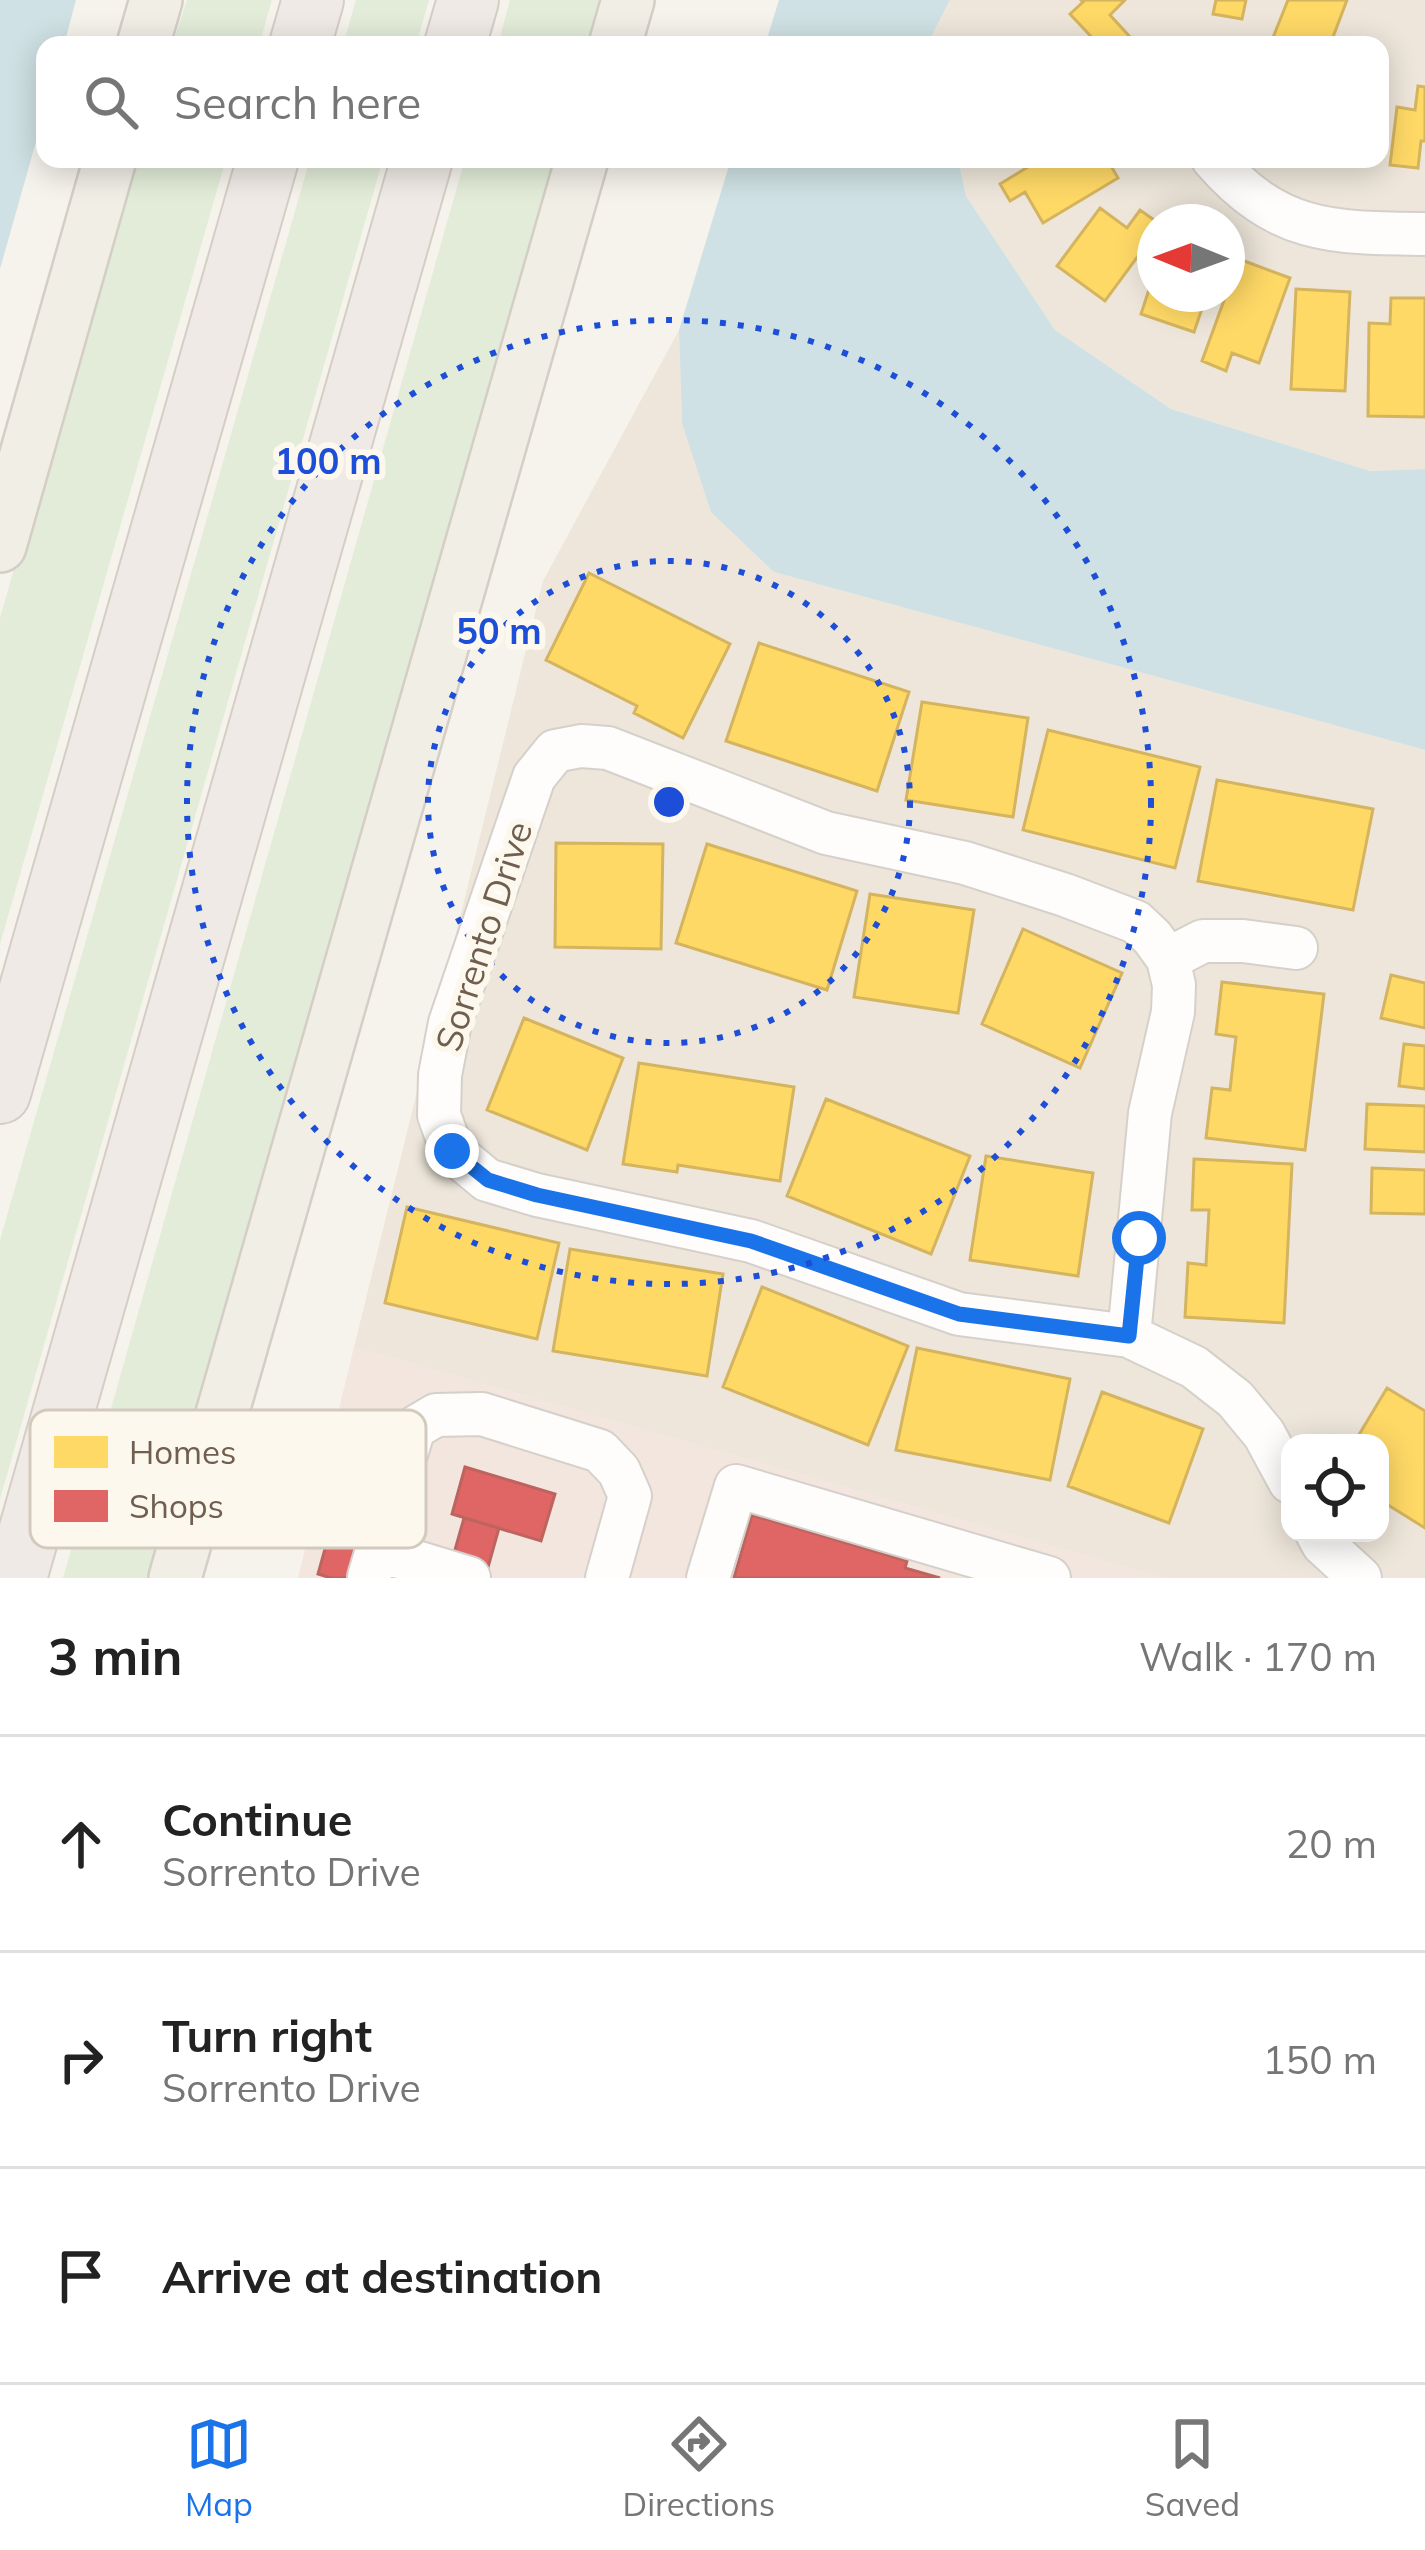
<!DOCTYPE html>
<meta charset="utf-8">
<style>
body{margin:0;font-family:Mulish,sans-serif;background:#f6f6f6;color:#222}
.controls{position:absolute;right:36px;bottom:36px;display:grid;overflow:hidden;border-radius:24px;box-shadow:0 6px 30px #0003}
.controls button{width:108px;height:108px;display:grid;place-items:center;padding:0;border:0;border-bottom:3px solid #e0e0e0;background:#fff;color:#222;font:60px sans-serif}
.compass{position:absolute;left:1137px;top:204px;width:108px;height:108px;border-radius:50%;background:#fff;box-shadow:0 6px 30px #0003;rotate:271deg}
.stop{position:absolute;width:36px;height:36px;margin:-27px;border:9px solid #1a73e8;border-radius:50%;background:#fff}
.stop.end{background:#1a73e8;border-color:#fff;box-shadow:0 3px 12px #0008}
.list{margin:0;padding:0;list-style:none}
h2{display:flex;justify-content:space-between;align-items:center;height:156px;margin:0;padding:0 48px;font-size:51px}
h2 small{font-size:39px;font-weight:400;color:#767676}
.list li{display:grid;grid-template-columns:78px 1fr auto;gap:36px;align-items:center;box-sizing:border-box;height:216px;padding:0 48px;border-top:3px solid #e0e0e0}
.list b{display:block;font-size:45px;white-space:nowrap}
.list p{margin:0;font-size:39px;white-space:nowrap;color:#767676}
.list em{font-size:39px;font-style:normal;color:#767676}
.icon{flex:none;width:66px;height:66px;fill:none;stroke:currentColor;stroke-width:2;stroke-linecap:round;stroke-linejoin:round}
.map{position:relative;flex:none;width:1425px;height:1578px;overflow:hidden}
.search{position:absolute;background:#fff;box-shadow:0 6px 30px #0003;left:36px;right:36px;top:36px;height:132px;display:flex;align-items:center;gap:30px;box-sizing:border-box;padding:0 42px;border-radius:24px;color:#767676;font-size:45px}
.sheet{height:804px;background:#fff}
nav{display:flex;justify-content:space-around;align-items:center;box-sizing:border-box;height:168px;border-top:3px solid #e0e0e0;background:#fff;font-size:33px;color:#767676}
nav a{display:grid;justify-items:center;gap:6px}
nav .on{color:#1a73e8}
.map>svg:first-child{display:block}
</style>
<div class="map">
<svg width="1425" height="1578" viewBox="0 0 1425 1578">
<rect width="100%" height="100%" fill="#f6f3ec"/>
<path fill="#eee6da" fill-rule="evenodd" d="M950 0H1425V469L1370 471 1171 409 1055 330 966 196 958 159H1380V45H933L931 37ZM1155 222H1227V294H1155Z
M679 330 682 423 774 572 1425 750V1578H1164L354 1347 543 581ZM1290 1443H1380V1533H1290Z"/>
<path fill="#f3e6de" d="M354 1347 1164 1578H298Z"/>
<path fill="#e2ecd8" d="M187 0H272L259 45H172Z
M356 0H429L416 45H343Z
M510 0H599L586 45H498Z
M134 159H226L0 944V618L114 221Z
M310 159H383L0 1499V1240Z
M465 159H554L148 1578H63Z"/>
<path fill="#cfe1e4" d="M0 0H76L64 45H45V110L0 269Z
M779 0H950L931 37 933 45H765Z
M731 159H958L966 196 1055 330 1171 409 1370 471 1425 469V750L774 572 711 512 682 423 679 330Z"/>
<path fill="#ffd966" stroke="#d4b45f" stroke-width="3" d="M1081 0H1125L1110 15 1131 38 1124 45H1099L1070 14 1083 2Z
M1216 0H1246L1242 19 1213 14Z
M1288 0H1347L1330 45H1270Z
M1418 86 1425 87V141H1421L1418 168 1390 165 1397 107 1415 110Z
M1041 159H1107L1118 178 1043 223 1025 192 1010 201 1000 184Z
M1100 208 1127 228 1140 210 1157 222 1155 233 1105 301 1057 266Z
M1239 259 1290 278 1259 363 1232 353 1226 371 1202 361Z
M1155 271V294H1207L1194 332 1141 314Z
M1296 289 1350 292 1345 391 1291 389Z
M1391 298H1425V417L1368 416 1369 323 1390 324Z
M589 573 730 644 683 738 634 713 637 706 546 660Z
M759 643 909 692 877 791 726 741Z
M922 702 1028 718 1013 817 906 800Z
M1048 730 1200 767 1175 868 1023 830Z
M1217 780 1373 809 1353 910 1198 881Z
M556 843 663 844 661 949 555 947Z
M707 844 857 891 827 990 676 943Z
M870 894 974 910 958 1013 854 997Z
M1023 929 1122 973 1080 1068 982 1024Z
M1391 975 1425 983V1028L1381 1018Z
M1222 982 1324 994 1305 1150 1206 1138 1212 1088 1230 1090 1236 1037 1216 1034Z
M524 1018 623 1058 587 1150 487 1110Z
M1404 1044 1425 1046V1089L1399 1086Z
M639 1063 794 1087 780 1181 678 1165 677 1172 623 1164Z
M826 1099 970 1156 931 1254 787 1196Z
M1367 1104 1425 1106V1152L1365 1149Z
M986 1156 1093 1173 1078 1276 970 1260Z
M1194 1159 1292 1164 1284 1323 1185 1317 1188 1263 1206 1265 1209 1210H1192Z
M1372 1168 1425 1170V1214L1371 1213Z
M407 1207 559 1243 537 1339 385 1303Z
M570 1249 723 1274 707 1376 553 1351Z
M762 1287 908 1346 868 1445 723 1387Z
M917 1348 1070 1379 1050 1480 896 1450Z
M1387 1388 1425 1411V1528L1380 1500V1443H1354Z
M1102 1392 1203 1429 1169 1523 1068 1486Z"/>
<path fill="#e06666" stroke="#be645f" stroke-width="3" d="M359 1427 391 1436 352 1578H331L318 1574Z
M465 1467 555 1494 541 1541 452 1514Z
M752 1515 907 1561 905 1568 940 1578H734Z
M464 1518 499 1528 485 1578H447Z"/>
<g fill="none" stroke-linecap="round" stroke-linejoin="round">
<g stroke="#d5d0ca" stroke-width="46">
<path id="minor" d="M1213 159C1278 234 1332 233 1425 234
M1168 959 1203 941H1243L1296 948
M1129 1336 1150 1113 1173 1012 1174 985 1168 959 1152 937 1136 922 1065 895 965 863 826 833 608 748 581 746 555 751 534 777 450 1023 440 1075 439 1115 452 1151 487 1180 537 1195 751 1241 959 1314 1129 1336 1194 1367 1235 1399 1264 1434 1290 1482
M1317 1533 1323 1544 1360 1578
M377 1550 414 1428 436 1415 482 1414 600 1451 619 1471 630 1496 607 1578
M369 1577 377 1550 469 1578
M708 1578 736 1486 1049 1578"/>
</g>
<g stroke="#d4cec7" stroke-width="56">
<path id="major" d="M143 45 156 0
M615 45 628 0
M0 546 110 159
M175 1578 582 159"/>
</g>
<g stroke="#d4cec7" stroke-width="64">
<path id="highway" d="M300 45 313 0
M455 45 468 0
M0 1093 268 159
M16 1578 422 159"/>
</g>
<use href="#minor" stroke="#fefdfc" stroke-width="42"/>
<use href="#major" stroke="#f1eee6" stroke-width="51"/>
<use href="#highway" stroke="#efeae5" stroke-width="60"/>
</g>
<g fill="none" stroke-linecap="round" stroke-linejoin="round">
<path stroke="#1a73e8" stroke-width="15" d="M452 1151 488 1180 537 1195 751 1241 959 1314 1129 1336 1139 1238"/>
</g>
<g fill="none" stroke="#1d4ed8" stroke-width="6" stroke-dasharray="6 12">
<circle cx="669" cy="802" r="241"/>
<circle cx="669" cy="802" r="482"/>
</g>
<g text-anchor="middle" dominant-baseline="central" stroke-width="12" stroke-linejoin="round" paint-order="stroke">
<g font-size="36" fill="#705e4f" stroke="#fdf8ee">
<text transform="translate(483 936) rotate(-72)">Sorrento Drive</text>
</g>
</g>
<rect x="30" y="1410" width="396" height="138" rx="18" fill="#fdf8ee" stroke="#d3cabe" stroke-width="3"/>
<rect x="54" y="1436" width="54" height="32" fill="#ffd966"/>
<rect x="54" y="1490" width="54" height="32" fill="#e06666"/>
<g font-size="33" fill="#705e4f">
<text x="129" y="1464">Homes</text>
<text x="129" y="1518">Shops</text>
</g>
<circle cx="669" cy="802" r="18" fill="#1d4ed8" stroke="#fdf8ee" stroke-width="6"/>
<g font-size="36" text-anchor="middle" font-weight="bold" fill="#1d4ed8" stroke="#fdf8ee" stroke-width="12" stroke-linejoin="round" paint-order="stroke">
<text x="328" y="474">100 m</text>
<text x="499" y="644">50 m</text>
</g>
</svg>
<div class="controls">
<button><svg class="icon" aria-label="locate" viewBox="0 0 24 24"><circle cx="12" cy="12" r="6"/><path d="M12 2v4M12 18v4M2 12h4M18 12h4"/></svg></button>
</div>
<svg class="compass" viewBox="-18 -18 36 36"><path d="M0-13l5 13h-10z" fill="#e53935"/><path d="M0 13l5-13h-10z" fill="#767676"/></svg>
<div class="stop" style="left:1139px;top:1238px"></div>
<div class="stop end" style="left:452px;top:1151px"></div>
<div class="search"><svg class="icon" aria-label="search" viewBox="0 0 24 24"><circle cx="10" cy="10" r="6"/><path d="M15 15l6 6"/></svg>Search here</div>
</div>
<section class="sheet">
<h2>3 min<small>Walk · 170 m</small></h2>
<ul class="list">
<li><svg class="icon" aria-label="ahead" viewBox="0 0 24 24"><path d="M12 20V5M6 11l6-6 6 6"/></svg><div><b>Continue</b><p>Sorrento Drive</p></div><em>20 m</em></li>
<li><svg class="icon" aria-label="right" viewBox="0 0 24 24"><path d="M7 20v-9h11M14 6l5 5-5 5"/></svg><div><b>Turn right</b><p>Sorrento Drive</p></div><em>150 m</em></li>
<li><svg class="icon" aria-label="arrive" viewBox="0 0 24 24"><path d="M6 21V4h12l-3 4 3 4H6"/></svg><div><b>Arrive at destination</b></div></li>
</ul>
</section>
<nav>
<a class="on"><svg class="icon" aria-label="map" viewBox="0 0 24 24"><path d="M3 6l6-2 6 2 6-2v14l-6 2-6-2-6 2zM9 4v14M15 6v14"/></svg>Map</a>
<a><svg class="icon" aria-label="directions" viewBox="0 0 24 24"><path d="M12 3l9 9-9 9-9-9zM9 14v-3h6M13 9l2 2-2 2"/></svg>Directions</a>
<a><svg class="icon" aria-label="saved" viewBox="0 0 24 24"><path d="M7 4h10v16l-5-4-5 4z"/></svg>Saved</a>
</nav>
